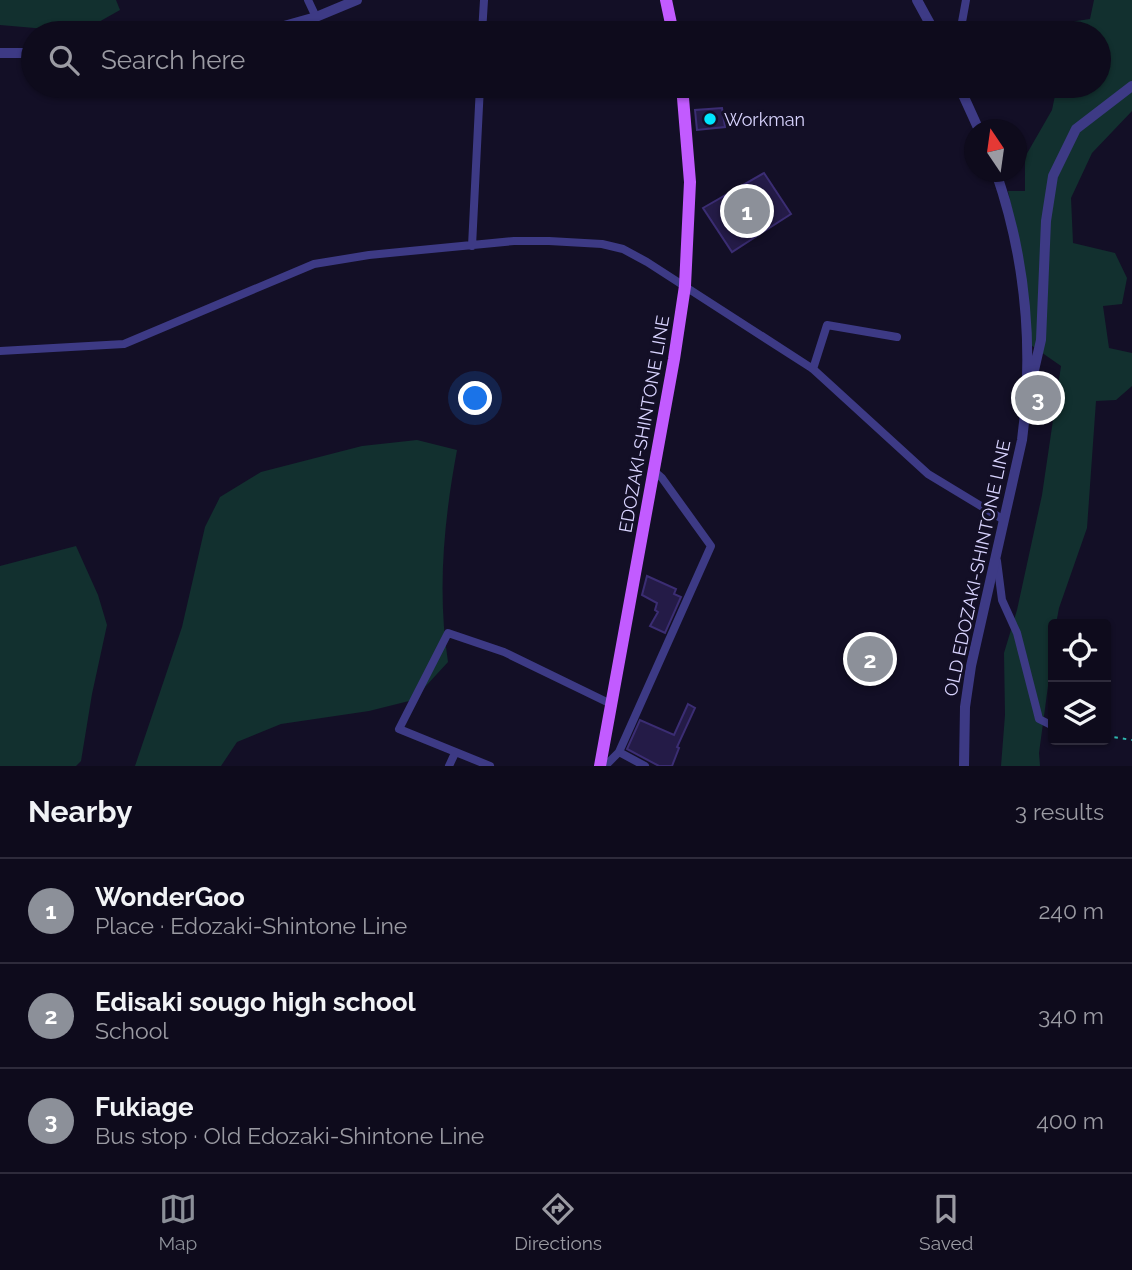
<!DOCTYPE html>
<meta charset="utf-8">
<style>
body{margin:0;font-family:Raleway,sans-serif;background:#171425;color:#f1f3f6}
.controls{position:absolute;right:21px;bottom:21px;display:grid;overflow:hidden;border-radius:7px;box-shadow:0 2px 5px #0004}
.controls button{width:63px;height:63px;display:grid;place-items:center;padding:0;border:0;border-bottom:2px solid #2e2b3b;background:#0e0b1c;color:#f1f3f6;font:35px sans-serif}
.compass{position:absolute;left:964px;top:119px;width:63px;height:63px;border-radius:50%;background:#0e0b1c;box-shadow:0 2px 5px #0004;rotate:347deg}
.you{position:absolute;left:476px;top:399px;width:24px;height:24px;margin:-18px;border:5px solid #fff;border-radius:50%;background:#1a73e8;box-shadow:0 0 0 10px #1a73e833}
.badge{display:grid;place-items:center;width:46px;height:46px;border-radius:50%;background:#8c9099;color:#fff;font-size:23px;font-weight:700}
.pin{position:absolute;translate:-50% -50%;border:4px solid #fff;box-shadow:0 2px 7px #0006}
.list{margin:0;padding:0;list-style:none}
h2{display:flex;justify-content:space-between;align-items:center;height:91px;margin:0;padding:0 28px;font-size:30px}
h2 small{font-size:23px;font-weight:400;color:#9b9ba3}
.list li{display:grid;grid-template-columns:46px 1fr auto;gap:21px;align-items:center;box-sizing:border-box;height:105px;padding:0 28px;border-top:2px solid #2e2b3b}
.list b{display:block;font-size:26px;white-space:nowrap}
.list p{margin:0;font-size:23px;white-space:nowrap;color:#9b9ba3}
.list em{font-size:23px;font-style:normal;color:#9b9ba3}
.icon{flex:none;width:38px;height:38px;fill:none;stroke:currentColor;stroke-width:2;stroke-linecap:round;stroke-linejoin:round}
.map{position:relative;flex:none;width:1132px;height:766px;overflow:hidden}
.search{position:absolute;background:#0e0b1c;box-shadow:0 2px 5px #0004;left:21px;right:21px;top:21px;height:77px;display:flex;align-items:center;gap:18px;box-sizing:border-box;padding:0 24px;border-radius:38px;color:#9b9ba3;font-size:26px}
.sheet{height:406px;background:#0e0b1c}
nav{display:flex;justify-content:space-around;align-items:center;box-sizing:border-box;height:98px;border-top:2px solid #2e2b3b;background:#0e0b1c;font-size:19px;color:#9b9ba3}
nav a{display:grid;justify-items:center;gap:4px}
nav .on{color:#8c9099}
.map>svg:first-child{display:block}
</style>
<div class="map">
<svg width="1132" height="766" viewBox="0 0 1132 766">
<rect width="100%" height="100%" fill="#130f26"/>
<path fill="#12302f" d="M0 0H116L120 10 81 32 0 25Z
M1094 0H1132V111L1092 153 1071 198 1073 243 1115 253 1127 278 1122 304 1103 306 1109 348 1132 353V386L1116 400 1096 401 1087 528 1059 608 1056 624H1053V649L1039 753 1040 766H1001L1005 715 1004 653 1017 610 1042 495 1061 366 1028 343 1021 251 1008 191H1025V157L1052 110 1057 86H1099V33H1067L1069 22 1090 19Z
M417 440 457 450C444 520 437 591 448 662L413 700 369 711 281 724 237 742 221 766H135L182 627 205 527 220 497 261 472 362 446Z
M76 546 98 595 107 625 92 694 81 761 76 766H0V566Z"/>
<path fill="#241b47" stroke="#3b2d73" stroke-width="2" d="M722 108 725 127 697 130 695 110Z
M764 173 791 214 732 252 703 208Z
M647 576 676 589 674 594 681 597 665 633 650 626 658 612 655 610 657 603 642 595Z
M688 704 695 708 677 747 679 748 672 766H659L627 749 640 720 674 735Z"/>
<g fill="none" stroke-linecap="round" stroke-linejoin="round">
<path stroke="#2fb8b0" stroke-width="2" stroke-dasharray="3.5 5" stroke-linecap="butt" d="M1106 736 1132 740"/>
<path stroke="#3d3a85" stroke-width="8" d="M308 0 316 17
M482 33 484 0
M960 33 966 0
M472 246 480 86
M0 351 124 344 314 264 369 255 514 241H549L602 244 623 249 647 262 813 369 928 474 1004 520
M813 369 827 325 897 337
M997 561 1002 600 1017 633 1037 711 1039 719 1053 726
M619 752 711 546 662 478 654 471
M449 766 455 753
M490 766 399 729 448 633 504 652 611 704
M605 766 619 752 645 766"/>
<path stroke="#3d3a85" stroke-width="10" d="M917 0 935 33
M259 33 316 17 357 0
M0 53H33
M959 86 979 130
M1032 379 1041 340 1046 221 1053 176 1076 129 1132 86
M964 766 965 707 971 666 1022 440C1034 348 1026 259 996 172"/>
<path stroke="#c25bff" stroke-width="12" d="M666 0 673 33
M600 766 674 359 685 286 690 182 682 86"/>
</g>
<circle fill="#00e5ff" stroke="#130f26" stroke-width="2.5" cx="710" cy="119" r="7"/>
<g text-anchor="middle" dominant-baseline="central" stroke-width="6" stroke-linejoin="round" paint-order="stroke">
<g font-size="18" fill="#d9d4ff" stroke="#130f26" text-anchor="start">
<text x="724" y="119">Workman</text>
</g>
<g font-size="18" fill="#d9d4ff" stroke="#130f26">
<text transform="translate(644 424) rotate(-80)">EDOZAKI-SHINTONE LINE</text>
<text transform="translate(977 568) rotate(-78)">OLD EDOZAKI-SHINTONE LINE</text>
</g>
</g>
</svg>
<div class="controls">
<button><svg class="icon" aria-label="locate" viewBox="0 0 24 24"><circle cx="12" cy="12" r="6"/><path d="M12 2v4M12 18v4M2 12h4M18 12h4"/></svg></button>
<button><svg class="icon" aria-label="layers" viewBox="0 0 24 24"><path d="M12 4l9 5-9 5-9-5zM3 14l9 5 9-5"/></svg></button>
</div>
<svg class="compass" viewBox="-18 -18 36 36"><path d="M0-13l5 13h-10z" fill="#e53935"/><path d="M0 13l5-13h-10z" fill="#9b9ba3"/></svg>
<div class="you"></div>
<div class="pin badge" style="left:747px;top:211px">1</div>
<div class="pin badge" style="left:870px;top:659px">2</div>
<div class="pin badge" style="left:1038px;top:398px">3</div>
<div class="search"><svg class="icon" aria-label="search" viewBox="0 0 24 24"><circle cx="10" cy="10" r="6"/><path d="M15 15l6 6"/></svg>Search here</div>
</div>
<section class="sheet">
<h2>Nearby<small>3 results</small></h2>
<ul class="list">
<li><span class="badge">1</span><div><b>WonderGoo</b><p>Place · Edozaki-Shintone Line</p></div><em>240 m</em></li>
<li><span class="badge">2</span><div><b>Edisaki sougo high school</b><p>School</p></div><em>340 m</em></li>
<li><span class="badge">3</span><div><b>Fukiage</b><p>Bus stop · Old Edozaki-Shintone Line</p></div><em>400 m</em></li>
</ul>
</section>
<nav>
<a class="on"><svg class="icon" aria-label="map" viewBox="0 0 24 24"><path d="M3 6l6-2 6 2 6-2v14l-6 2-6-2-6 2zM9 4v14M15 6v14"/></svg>Map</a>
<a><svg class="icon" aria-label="directions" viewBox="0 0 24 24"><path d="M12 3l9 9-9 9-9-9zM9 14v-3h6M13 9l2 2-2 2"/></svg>Directions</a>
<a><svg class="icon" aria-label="saved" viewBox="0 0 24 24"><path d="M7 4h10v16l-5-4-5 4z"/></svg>Saved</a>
</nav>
